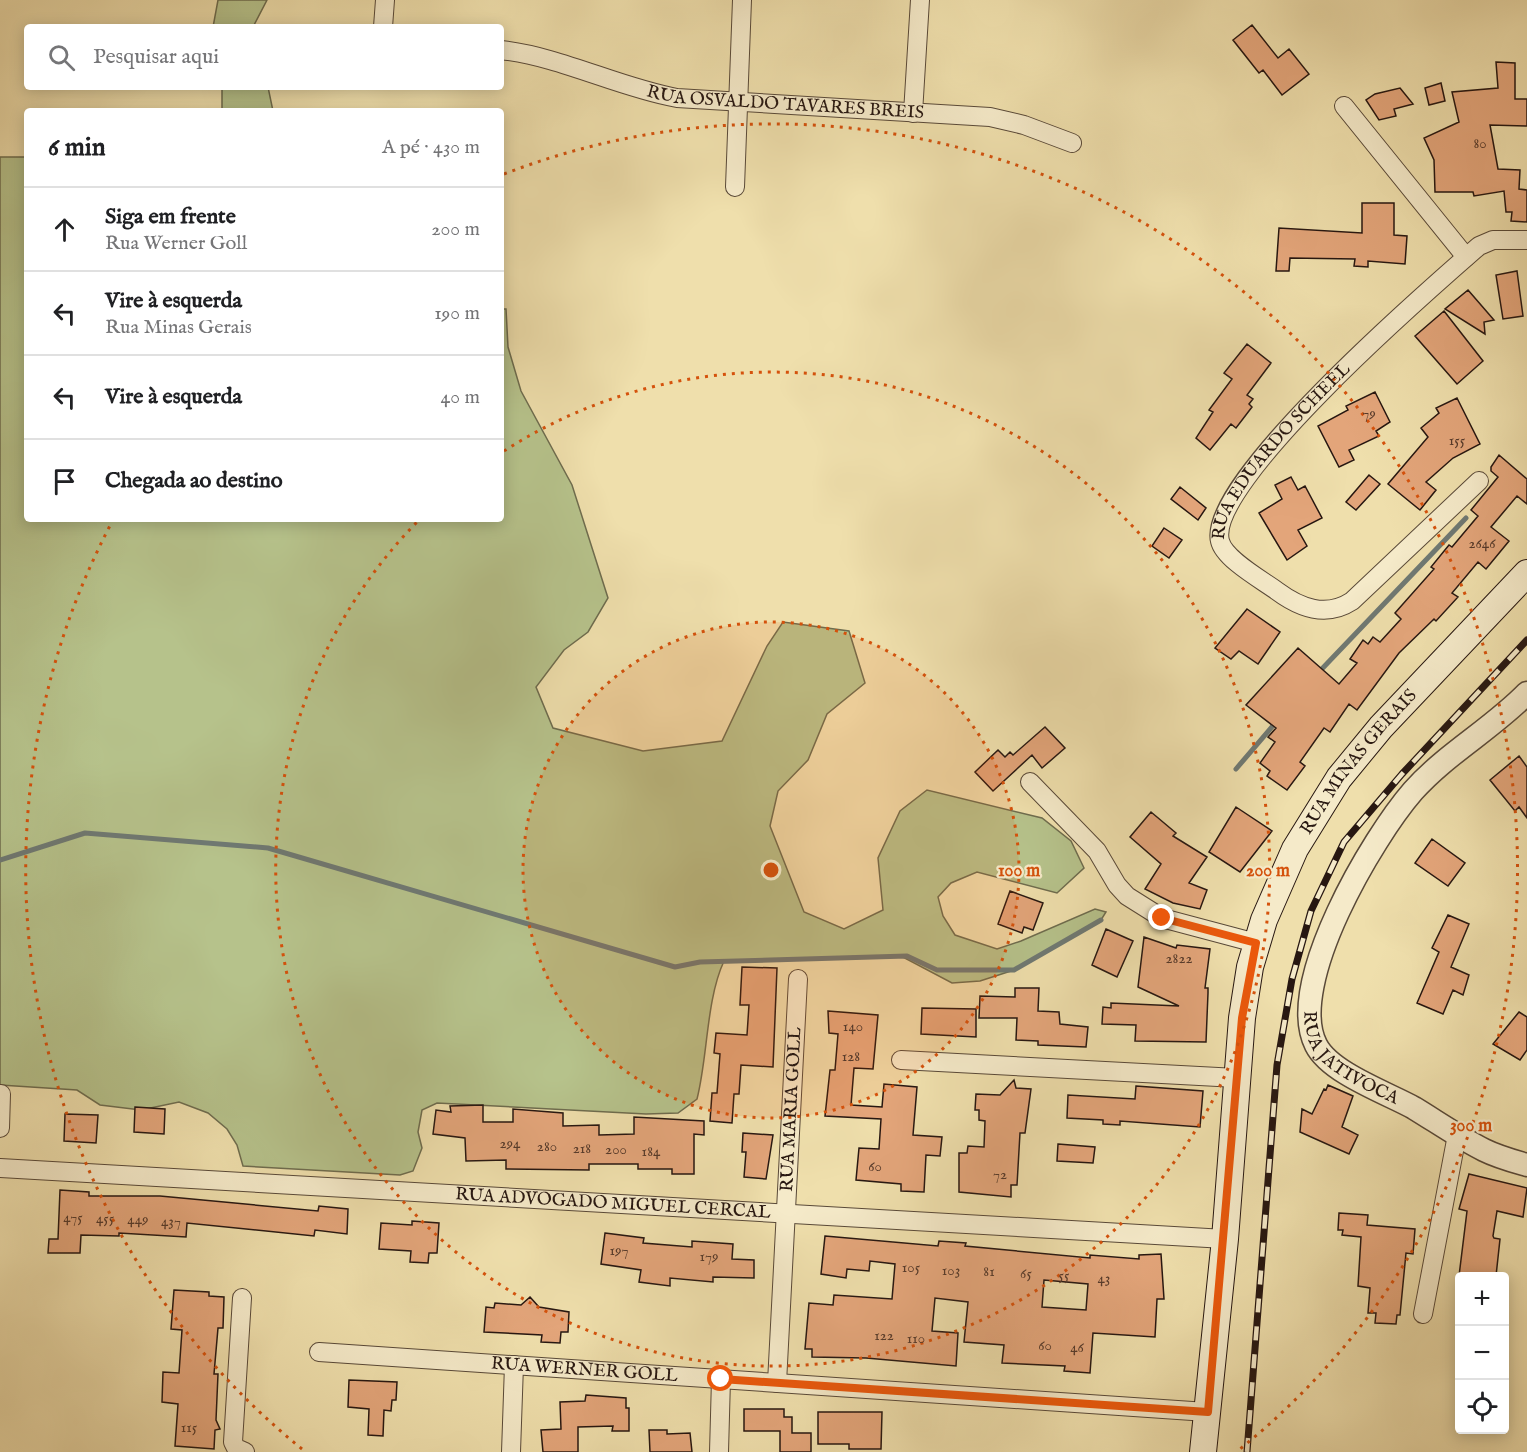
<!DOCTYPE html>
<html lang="pt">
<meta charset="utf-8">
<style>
body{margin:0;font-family:"IM FELL English",serif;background:#f2f2f2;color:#202124}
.controls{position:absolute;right:18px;bottom:18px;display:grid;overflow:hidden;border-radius:6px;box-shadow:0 3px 15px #0003}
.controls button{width:54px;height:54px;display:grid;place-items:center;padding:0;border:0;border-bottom:2px solid #e0e0e0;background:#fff;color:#202124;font:30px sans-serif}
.stop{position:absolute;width:18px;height:18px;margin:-14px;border:4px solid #ea580c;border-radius:50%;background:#fff}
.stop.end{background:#ea580c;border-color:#fff;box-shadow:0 2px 6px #0008}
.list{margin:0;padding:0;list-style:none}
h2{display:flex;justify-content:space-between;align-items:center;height:78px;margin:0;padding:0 24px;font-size:26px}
h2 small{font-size:20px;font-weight:400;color:#757577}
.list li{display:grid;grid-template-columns:39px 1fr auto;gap:18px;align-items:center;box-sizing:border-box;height:84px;padding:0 24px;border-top:2px solid #e0e0e0}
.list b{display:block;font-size:22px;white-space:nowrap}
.list p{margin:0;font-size:20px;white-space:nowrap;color:#757577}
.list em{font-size:20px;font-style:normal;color:#757577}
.icon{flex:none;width:33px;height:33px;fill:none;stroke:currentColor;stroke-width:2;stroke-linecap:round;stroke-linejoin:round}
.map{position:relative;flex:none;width:1527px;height:1452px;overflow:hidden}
.search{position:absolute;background:#fff;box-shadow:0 3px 15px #0003;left:24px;top:24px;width:480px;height:66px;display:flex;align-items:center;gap:15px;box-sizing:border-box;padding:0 21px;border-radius:6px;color:#757577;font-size:22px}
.panel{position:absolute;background:#fff;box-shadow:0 3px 15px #0003;left:24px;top:108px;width:480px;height:414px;border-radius:6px}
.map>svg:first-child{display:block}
</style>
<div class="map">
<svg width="1527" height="1452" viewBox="0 0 1527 1452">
<rect width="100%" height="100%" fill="#efdfac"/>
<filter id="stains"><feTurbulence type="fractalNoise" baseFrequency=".00333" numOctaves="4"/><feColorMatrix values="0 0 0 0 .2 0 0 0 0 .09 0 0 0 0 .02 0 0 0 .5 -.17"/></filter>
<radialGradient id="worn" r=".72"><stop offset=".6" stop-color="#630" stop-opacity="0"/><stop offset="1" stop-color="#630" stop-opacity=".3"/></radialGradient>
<path fill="#b6c28b" stroke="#6e6c4e" stroke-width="1.5" d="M218 0H267L253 27H213Z
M222 87H268L273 111H222Z
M0 157H27V519H501V309H506L508 347 521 391 572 485 608 598 588 632 564 650 536 687 553 728 643 751 722 741 767 646 783 622 849 631 865 683 827 714 808 760 778 791 770 826 804 912 844 929 883 910 878 858 900 811 927 790 1042 818 1071 841 1084 868 1057 893 977 872 951 883 938 897 943 916 955 935 997 949 1021 941 1095 909 1106 912 1101 920 1014 970 980 981 952 983 901 956 724 961C706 1000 708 1056 697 1099L678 1113 646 1114 437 1103 422 1110 418 1132 422 1148 413 1171 400 1175 243 1166 237 1145 227 1129 208 1113 179 1102 141 1110 100 1105 77 1090 0 1085Z"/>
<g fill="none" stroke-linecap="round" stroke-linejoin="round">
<path stroke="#6f7973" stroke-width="5" d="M1318 673 1466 518
M1236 769 1277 721
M0 860 85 833 268 848 675 967 700 962 907 956 937 970H1014L1101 920"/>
</g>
<path fill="#e3a57a" stroke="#271711" stroke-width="1.5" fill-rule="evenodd" d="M1252 25 1278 58 1289 49 1309 74 1282 95 1263 70 1259 73 1233 40Z
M1496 62 1515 63V99H1527V126L1490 125 1498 169 1520 170 1519 189 1527 190V222L1511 221 1512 212H1506L1504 191 1474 196 1473 192H1435L1434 160 1424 138 1459 122 1452 92 1498 88Z
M1441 83 1445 101 1429 105 1425 88Z
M1400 88 1413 104 1394 109 1396 116 1379 120 1366 100 1375 94Z
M1362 203H1394V235L1407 236 1405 264 1368 261V267L1354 266 1355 259 1290 258 1289 271H1276L1279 228 1362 233Z
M1517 271 1523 316 1503 319 1496 275Z
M1468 290 1494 320 1484 322 1485 334 1445 309Z
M1444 311 1483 361 1457 384 1415 336Z
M1247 344 1271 363 1247 395 1253 399 1249 404 1252 407 1236 428 1231 424 1210 450 1196 438 1213 412 1209 410 1232 379 1224 373Z
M1375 392 1390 422 1376 431 1379 436 1349 450 1354 460 1339 467 1318 426 1348 410 1346 406Z
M1457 398 1480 444 1453 458 1426 482 1436 490 1420 510 1388 484 1428 437 1421 428 1439 413 1436 408Z
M1499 455 1527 479V504L1517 496 1491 527 1509 541 1486 569 1478 562 1452 593 1458 597 1436 621 1434 619 1399 653 1357 710 1349 704 1330 732 1324 728 1300 762 1305 766 1287 790 1267 776 1270 771 1260 763 1275 742 1268 737 1276 728 1246 705 1298 648 1339 684 1357 663 1350 659 1363 640 1368 644 1373 637 1380 642 1401 619 1395 613 1434 569 1431 567 1449 545 1452 547 1478 516 1471 510 1498 477 1491 471V467Z
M1369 475 1380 484 1356 510 1346 502Z
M1291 477 1298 490 1305 486 1322 518 1298 530 1307 546 1287 560 1259 513 1282 499 1275 485Z
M1180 487 1206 508 1198 520 1171 499Z
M1164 528 1182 540 1169 558 1152 546Z
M1247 609 1280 632 1258 664 1239 651 1231 659 1215 648Z
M1045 727 1065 748 1042 768 1032 755 993 791 975 772 998 750 1005 757 1010 752 1013 755Z
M1519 756 1527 767V818L1519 807 1515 811 1490 780Z
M1236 807 1272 831 1240 872 1209 852Z
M1151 812 1176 833 1173 836 1207 857 1189 883 1207 890 1200 909 1173 903 1145 889 1161 864 1130 837Z
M1432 839 1465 863 1448 886 1415 863Z
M1010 891 1043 903 1033 930 1024 927 1022 933 998 924Z
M1448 915 1469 924 1451 967 1469 975 1463 995 1453 990 1443 1014 1417 1003 1439 952 1432 948Z
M1106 929 1133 941 1117 977 1092 965Z
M1144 937 1176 948 1177 945 1210 949 1205 988H1208V993L1206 1042 1135 1041 1136 1025 1102 1024 1103 1007 1111 1008V1003L1179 1006 1138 987Z
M742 967 777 968 773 1067 741 1065 739 1094H734L732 1123 710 1121 712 1093H717L720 1054 714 1053 716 1033 747 1035 749 1005H740Z
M1015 988H1039L1038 1011 1059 1012 1060 1024 1088 1027 1086 1047 1038 1045V1041L1016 1040 1017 1018H979L980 996 1015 997Z
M922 1008 976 1009V1037L921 1034Z
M828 1011 878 1015 873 1069 854 1068 851 1105 882 1107 884 1084 917 1087 913 1135 942 1137 940 1156 926 1155 924 1192 901 1191V1184L856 1180 859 1148 879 1149 881 1119 825 1116 830 1070H835L838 1034 829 1033Z
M1519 1012 1527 1017V1050L1520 1060 1493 1044Z
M1014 1080 1016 1088 1031 1089 1025 1133H1020L1017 1185H1011V1197L959 1192V1153H967L968 1146 984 1147 985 1121 979 1120V1110H975L976 1094 1000 1095Z
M1328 1085 1353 1096 1342 1127 1358 1135 1349 1154 1300 1132 1302 1109 1312 1114 1324 1089 1326 1090Z
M1136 1086 1203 1091 1200 1127 1120 1121V1125L1103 1124V1120L1067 1118 1068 1095 1135 1099Z
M483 1105V1122H513V1109L563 1113V1126L599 1125V1135L634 1134V1117L704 1121V1135L694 1134V1174H672V1169H638V1164H589V1170L506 1169V1160L466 1161 465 1138 433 1134 436 1110 451 1112 450 1106Z
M135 1107 165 1109 164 1134 134 1132Z
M65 1114 98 1115 96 1143 64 1141Z
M743 1133 773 1135 766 1179 744 1177 746 1152H742Z
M1058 1144 1095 1147 1093 1163 1057 1161Z
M1469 1174 1527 1188 1523 1217 1497 1211 1493 1236 1494 1238 1500 1239 1496 1276H1459L1467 1211 1459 1209Z
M60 1190 89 1192V1196H160L318 1211 319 1206 348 1209 347 1234 315 1230 314 1236 187 1223 186 1237 119 1233V1236L81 1235 80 1253H48L49 1239H58Z
M1339 1213 1368 1215 1367 1225 1415 1229 1413 1254 1406 1253 1400 1315H1397L1396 1324 1375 1323 1376 1313H1368L1370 1288 1358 1286 1361 1237 1342 1235 1343 1230H1338Z
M412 1221 439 1223 437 1253H429L428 1263 410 1262 411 1251 379 1249 381 1223 412 1225Z
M605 1233 644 1238 643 1243 692 1247V1241L733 1244 732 1259 754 1260V1278L713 1277V1282L670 1278V1286L639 1282 641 1270 601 1264Z
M825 1236 938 1246 939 1241 966 1243 965 1246 1090 1258V1255L1139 1259V1255L1161 1254 1164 1299H1157L1155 1337 1093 1333 1090 1373 1064 1371 1065 1366 1002 1363 1004 1345 964 1342 968 1302 935 1298 932 1331 958 1333 956 1366 866 1358 812 1357V1349H805L809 1303 833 1305 834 1295 892 1299 895 1264 870 1261 869 1271 847 1269 846 1278 821 1274ZM1044 1280 1088 1284 1086 1310 1042 1307Z
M174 1290 209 1292V1296L224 1297 223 1328H218L214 1374H218L216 1420 220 1429 215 1430 214 1449 175 1446 178 1404 162 1402 163 1372 179 1373 182 1330 171 1329Z
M530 1297 539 1307 569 1312 568 1332H561L560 1343 541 1342 542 1335 484 1332 486 1307 494 1308 495 1303 521 1305Z
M349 1380 397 1382 396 1400H392L391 1411 384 1410 383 1436 368 1435 369 1409 348 1407Z
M586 1395 626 1398V1408H629V1431H612L613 1426 578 1427V1452H543L541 1430 561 1429 560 1402 585 1401Z
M744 1409H784V1417H792V1433H811V1452H780V1431H744Z
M818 1412H882L881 1449H849V1444H818Z
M649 1430H667V1434L690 1433 692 1452H650Z"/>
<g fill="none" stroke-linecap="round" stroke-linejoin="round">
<g stroke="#594938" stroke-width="20">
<g id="minor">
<path d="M383 27 385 0"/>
<path id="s1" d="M501 50C562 57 617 87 677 98L990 117 1024 125 1072 143"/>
<path d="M1344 106 1466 257"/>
<path d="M913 113 920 0"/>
<path d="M735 187 742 0"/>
<path id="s2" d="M1479 481 1352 601C1326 618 1300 608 1277 591 1262 580 1224 559 1220 541 1205 483 1432 287 1479 246L1493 240H1527"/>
<path d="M1030 782 1097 851 1117 885 1127 896 1162 918 1256 943"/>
<path d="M901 1060 1237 1078"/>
<path d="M0 1128 1 1094"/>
<path id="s3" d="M0 1168 1225 1239"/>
<path d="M242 1298 233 1442 236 1448 245 1452"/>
<path d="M1423 1314 1457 1135"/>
<path id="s4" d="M319 1352 1207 1412"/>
<path id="s5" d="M777 1383 798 979"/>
<path d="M511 1452 514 1365"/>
<path d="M719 1452 721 1379"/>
</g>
</g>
<g stroke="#594938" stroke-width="25">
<g id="tertiary">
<path id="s6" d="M1527 693C1492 729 1447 753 1413 791 1373 837 1285 984 1316 1045 1330 1073 1387 1093 1414 1108 1437 1122 1460 1138 1484 1150 1498 1157 1513 1161 1527 1165"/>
</g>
</g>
<g stroke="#271711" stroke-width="28">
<g id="secondary">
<path id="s7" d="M1203 1452 1225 1239 1242 1018 1250 967 1264 920 1295 849 1339 778 1381 727 1527 573"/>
</g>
</g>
<use href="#minor" stroke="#f5eac9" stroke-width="18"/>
<use href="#tertiary" stroke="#f5eac9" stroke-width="22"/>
<use href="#secondary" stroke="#f5eac9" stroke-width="26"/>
<g stroke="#271711" stroke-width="7">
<path id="rail" d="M1247 1452 1277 1065 1292 979 1311 911 1344 842 1402 774 1527 640"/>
</g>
<use href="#rail" stroke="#f5eac9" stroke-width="4.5" stroke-dasharray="14" stroke-linecap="butt"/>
</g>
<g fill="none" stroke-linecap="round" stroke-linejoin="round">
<path stroke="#ea580c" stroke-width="8" d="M721 1379 1208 1412 1242 1018 1256 943 1162 918"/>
</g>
<circle cx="771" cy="870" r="248" fill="#d5520c" fill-opacity=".12"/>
<g fill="none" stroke="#d5520c" stroke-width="3" stroke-dasharray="3 6">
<circle cx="771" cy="870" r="248"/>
<path d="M504 451A497 497 0 1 1 417 522"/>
<path d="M302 1449A745 745 0 0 1 113 520M504 174A745 745 0 0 1 1240 1449"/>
</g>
<g text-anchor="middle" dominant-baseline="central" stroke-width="4.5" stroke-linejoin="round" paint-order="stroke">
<g font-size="15" fill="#563a2b">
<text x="1480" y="143">80</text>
<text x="1369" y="413">79</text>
<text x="1457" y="440">155</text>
<text x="1482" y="543">2646</text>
<text x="1179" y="958">2822</text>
<text x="853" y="1026">140</text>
<text x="851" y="1056">128</text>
<text x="510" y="1143">294</text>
<text x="547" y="1146">280</text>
<text x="582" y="1148">218</text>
<text x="616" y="1149">200</text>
<text x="651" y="1151">184</text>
<text x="875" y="1166">60</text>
<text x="1000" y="1174">72</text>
<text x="73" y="1217">475</text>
<text x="105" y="1218">455</text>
<text x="138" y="1219">449</text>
<text x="171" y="1221">437</text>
<text x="619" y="1250">197</text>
<text x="709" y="1256">179</text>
<text x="911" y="1267">105</text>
<text x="951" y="1270">103</text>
<text x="989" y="1271">81</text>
<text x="1026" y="1273">65</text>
<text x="1064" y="1275">55</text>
<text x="1104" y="1278">43</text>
<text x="884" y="1335">122</text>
<text x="916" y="1338">110</text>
<text x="1045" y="1345">60</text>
<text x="1077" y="1347">46</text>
<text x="189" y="1427">115</text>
</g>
<g font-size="18" fill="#271711" stroke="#f5eac9">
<text stroke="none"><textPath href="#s1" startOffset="291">RUA OSVALDO TAVARES BREIS</textPath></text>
<text stroke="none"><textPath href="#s2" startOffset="444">RUA EDUARDO SCHEEL</textPath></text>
<text stroke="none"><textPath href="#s7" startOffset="722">RUA MINAS GERAIS</textPath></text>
<text stroke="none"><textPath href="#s6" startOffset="464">RUA JATIVOCA</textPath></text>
<text stroke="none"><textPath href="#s5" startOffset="274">RUA MARIA GOLL</textPath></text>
<text stroke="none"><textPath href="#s3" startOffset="614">RUA ADVOGADO MIGUEL CERCAL</textPath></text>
<text stroke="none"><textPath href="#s4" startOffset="266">RUA WERNER GOLL</textPath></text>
</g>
</g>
<circle cx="771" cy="870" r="9" fill="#d5520c" stroke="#f5eac9" stroke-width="3"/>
<g font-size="18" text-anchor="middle" font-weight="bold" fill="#d5520c" stroke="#f5eac9" stroke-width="4.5" stroke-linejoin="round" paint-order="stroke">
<text x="1019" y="876">100 m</text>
<text x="1268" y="876">200 m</text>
<text x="1471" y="1131">300 m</text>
</g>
<rect width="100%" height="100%" filter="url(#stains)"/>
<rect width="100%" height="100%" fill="url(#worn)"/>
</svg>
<div class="controls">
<button>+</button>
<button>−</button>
<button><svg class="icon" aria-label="locate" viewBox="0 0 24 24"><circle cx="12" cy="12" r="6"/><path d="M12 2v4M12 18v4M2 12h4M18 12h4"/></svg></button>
</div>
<div class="stop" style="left:721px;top:1379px"></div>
<div class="stop end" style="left:1162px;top:918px"></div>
<div class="search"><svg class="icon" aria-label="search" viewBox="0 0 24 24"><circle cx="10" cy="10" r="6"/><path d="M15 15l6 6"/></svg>Pesquisar aqui</div>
<section class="panel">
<h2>6 min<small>A pé · 430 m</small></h2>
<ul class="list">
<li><svg class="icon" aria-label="ahead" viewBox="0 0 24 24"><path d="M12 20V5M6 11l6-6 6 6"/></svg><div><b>Siga em frente</b><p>Rua Werner Goll</p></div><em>200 m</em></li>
<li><svg class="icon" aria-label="left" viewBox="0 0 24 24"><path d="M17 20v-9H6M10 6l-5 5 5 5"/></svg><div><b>Vire à esquerda</b><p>Rua Minas Gerais</p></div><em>190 m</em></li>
<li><svg class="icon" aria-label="left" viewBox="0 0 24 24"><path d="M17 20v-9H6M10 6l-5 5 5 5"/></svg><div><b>Vire à esquerda</b></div><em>40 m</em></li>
<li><svg class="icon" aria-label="arrive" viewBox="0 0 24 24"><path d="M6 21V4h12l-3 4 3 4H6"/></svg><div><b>Chegada ao destino</b></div></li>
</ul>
</section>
</div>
